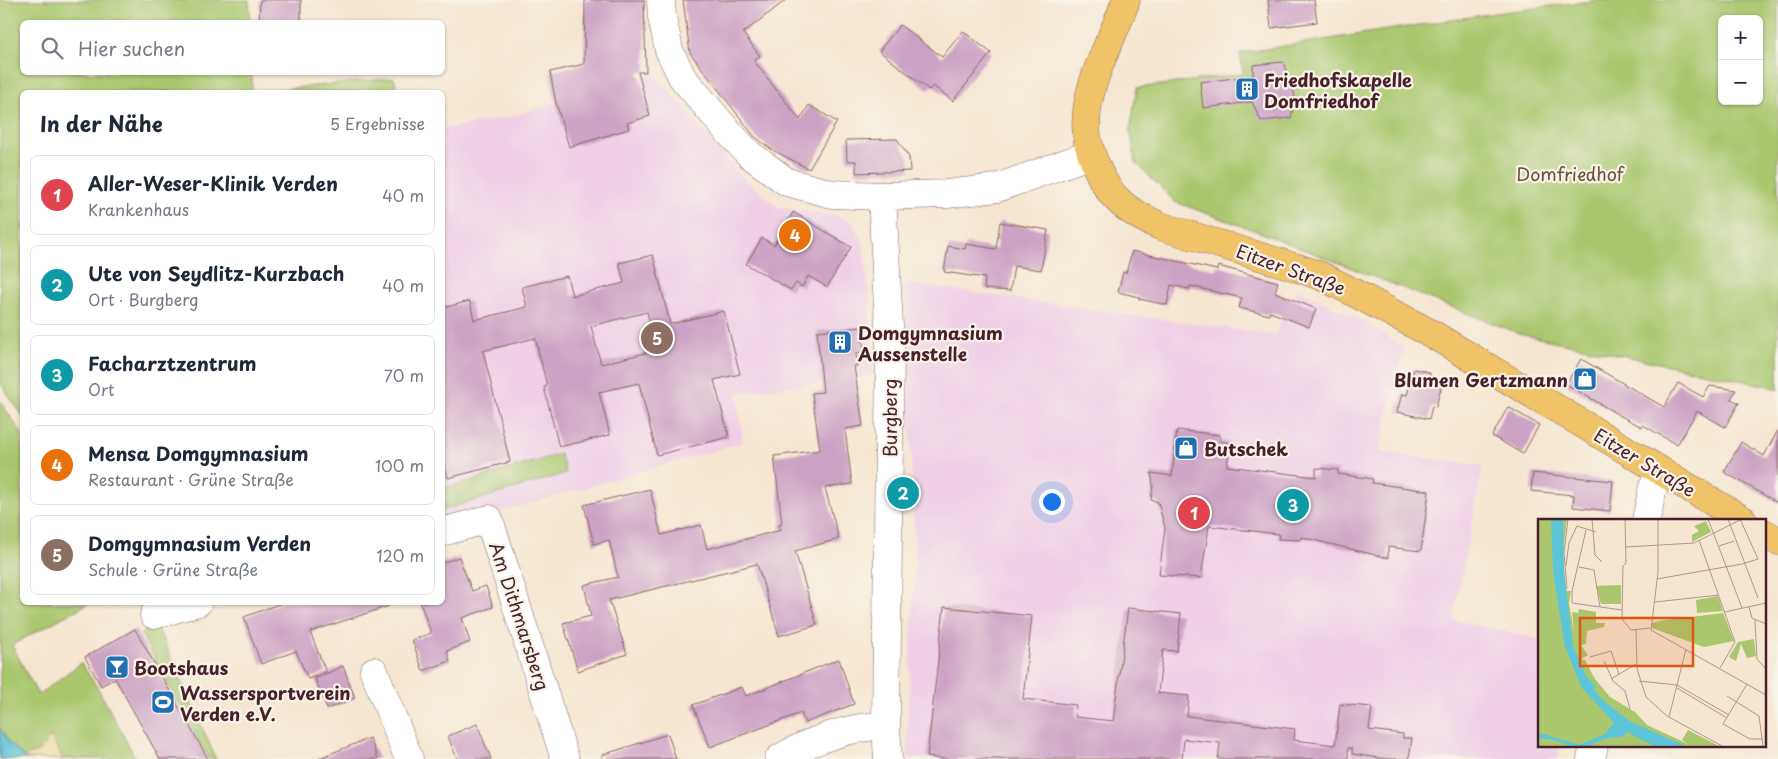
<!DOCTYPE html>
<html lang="de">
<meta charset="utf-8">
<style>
body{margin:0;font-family:"Playpen Sans",sans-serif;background:#f2f2f3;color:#1f2937}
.controls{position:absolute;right:15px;top:15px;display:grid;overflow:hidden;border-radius:8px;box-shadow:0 1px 4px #0004}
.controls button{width:45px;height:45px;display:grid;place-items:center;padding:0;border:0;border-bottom:1px solid #e0e1e3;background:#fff;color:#1f2937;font:25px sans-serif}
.you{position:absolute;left:1051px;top:501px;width:18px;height:18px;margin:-12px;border:4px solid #fff;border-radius:50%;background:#1a73e8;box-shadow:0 0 0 8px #1a73e833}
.badge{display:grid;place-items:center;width:32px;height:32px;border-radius:50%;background:#1a73e8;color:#fff;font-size:16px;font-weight:700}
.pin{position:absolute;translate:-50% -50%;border:2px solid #fff;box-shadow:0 1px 5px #0006}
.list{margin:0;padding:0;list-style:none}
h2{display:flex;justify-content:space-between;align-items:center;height:65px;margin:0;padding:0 20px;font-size:21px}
h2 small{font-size:16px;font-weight:400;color:#747a83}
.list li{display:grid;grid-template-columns:32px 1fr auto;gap:15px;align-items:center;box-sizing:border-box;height:80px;margin:0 10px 10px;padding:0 10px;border:1px solid #e0e1e3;border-radius:8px}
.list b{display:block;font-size:19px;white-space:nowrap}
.list p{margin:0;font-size:16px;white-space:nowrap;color:#747a83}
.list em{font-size:16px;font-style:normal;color:#747a83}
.icon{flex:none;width:28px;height:28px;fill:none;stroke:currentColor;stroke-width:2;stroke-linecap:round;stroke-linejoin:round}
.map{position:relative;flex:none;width:1778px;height:759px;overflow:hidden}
.search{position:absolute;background:#fff;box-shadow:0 1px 4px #0004;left:20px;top:20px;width:425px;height:55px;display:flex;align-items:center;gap:12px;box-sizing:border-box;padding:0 18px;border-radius:8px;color:#747a83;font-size:19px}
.panel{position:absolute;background:#fff;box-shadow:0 1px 4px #0004;left:20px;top:90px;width:425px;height:515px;border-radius:8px}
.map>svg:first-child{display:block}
</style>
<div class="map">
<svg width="1778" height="759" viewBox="0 0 1778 759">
<rect width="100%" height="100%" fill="#f7f3e8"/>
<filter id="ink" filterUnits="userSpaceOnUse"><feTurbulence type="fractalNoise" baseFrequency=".02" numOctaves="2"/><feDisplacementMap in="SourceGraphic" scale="10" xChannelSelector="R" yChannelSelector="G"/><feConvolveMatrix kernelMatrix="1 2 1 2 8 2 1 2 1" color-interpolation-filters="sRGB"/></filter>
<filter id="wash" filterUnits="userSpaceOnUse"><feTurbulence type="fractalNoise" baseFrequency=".0096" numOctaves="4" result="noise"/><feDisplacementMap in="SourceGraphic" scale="20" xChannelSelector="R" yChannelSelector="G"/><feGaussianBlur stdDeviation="1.12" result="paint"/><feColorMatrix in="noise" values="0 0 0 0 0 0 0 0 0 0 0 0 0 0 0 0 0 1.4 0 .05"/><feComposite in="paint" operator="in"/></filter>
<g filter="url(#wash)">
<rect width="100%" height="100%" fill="#f5e6d1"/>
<path fill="#efd0e7" d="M653 73 743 178 779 208 832 215 852 222 863 242 870 299 872 376 737 393 743 442 443 528V129L505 118Z
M905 283 1275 335 1296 289 1370 325 1404 349 1397 375 1379 452 1483 466 1453 620 1539 639V745H1561L1558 759H909L907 738 915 559Z"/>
<path fill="#aac76e" stroke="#7a734c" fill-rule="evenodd" d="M0 0H249L250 22H22V72L252 73V92H22V415L0 383Z
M1599 0H1778V390L1768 386 1520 334 1262 233 1175 202 1136 163 1130 130 1137 88 1243 74 1240 53 1495 13ZM1722 19H1759V101H1722Z
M394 78 398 92H254Z
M0 401 22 434V602L89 603 12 645 38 695 81 663 97 687 136 759H0Z
M560 454 566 473 443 510V489Z
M156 624 216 759H209L141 634Z"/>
<path fill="#eeda9e" stroke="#9c7c64" d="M51 736 63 759H27L24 757 40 751Z"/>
<path fill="#5cc5d8" stroke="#537282" d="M0 728 8 742 26 759H0Z"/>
<g id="blocks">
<path fill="#cca3c4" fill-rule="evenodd" d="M260 0H301V22H259Z
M585 0H644L646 72H638L650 116 627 123 629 129 569 147 556 103 550 72 584 64Z
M683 0H786L743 33 760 56 754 61 800 120 809 105 837 122 809 169 771 149 755 137 690 53Z
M1268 0H1314L1317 22 1271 28Z
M900 25 942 57 963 31 991 53 953 101 933 86 929 90 879 51Z
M1283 62 1295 96 1291 118 1261 121 1252 102 1203 108 1200 82 1253 76V65Z
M897 139 909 157 910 171 856 173V161H847L846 140Z
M793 212 851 247 827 287 808 276 802 287 796 283 791 290 746 264 762 238 774 245Z
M1000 222 1048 230 1041 270 1014 266 1010 291 984 289 985 278 944 272 948 246 965 249 966 244 996 249Z
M1132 251 1217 270 1218 266 1278 282 1275 292 1316 309 1309 327 1270 312 1269 315 1239 308 1242 298 1190 286 1189 289 1171 285 1167 305 1139 299V297L1118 292 1123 272 1126 273Z
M653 255 670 324 724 311 740 374 714 380 729 437 657 455 639 383 599 392 610 435 559 447 544 387 547 386 535 338 483 351 510 462 448 478 442 455V308L470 301 474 320 527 307 522 287 567 276 572 296 624 283 619 263ZM647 312 657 350 601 364 591 326Z
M861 327 864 352 856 353 857 366H854L863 426 845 429 852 484 825 488 839 539 795 551 817 625 779 636 757 564 609 600 627 654 578 671 563 623 591 616 584 585 618 577 609 540 594 544 584 505 650 489 661 535 701 525 707 549 781 530 779 525 782 524 774 456 820 450 812 393 823 392 817 331Z
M1581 359 1664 407 1678 383 1703 397 1710 386 1736 390 1731 399 1739 403 1725 427 1697 411 1677 445 1643 425 1642 427 1619 415 1566 384Z
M1414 369 1429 372 1431 377 1443 380 1436 407 1432 406 1429 419 1397 412 1402 394 1407 395Z
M1508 407 1539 425 1523 454 1492 436Z
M1177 430 1220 435V441L1230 443 1227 466 1316 477V468L1338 470V474L1373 479 1372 483 1429 491 1421 551 1388 547V558L1301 537 1300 540 1278 539 1279 534 1209 526 1201 578 1159 575 1165 528 1158 502 1151 500 1153 485 1151 473 1172 476Z
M1778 430V503L1724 472 1741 442 1764 456Z
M1533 473 1613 481 1610 511 1573 507 1574 495 1531 491Z
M459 557 472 591 486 586 493 607 462 618 470 642 447 651 450 661 423 671 412 640 431 633 420 602H442V563Z
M284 602H388L389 606 310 632 326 672 308 679 296 651 261 664 244 617Z
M944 607 1032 616 1023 699 1076 705 1075 717 1113 721 1128 608 1181 614 1177 651 1163 650 1158 693 1189 696 1187 716 1295 729 1294 740 1335 745 1340 704 1372 707 1369 730 1403 734V738H1412L1409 759H1386L1352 754V748H1348V759H1218L1220 743 1184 739 1182 759H945L927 757Z
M135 629 208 759H160L115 678 101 686 85 657Z
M839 659 854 704 805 723 801 713 710 747 693 705 742 687 746 696Z
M343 666 355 698 327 709 315 679Z
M477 724 491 759H457L448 736Z
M668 734 676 759H602V755Z
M370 738 378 759H320L319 758Z"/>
</g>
</g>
<g filter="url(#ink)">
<use href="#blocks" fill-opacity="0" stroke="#866565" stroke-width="1"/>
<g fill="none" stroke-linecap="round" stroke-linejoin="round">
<g stroke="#866565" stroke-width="29">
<path id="minor" d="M661 0 662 17 669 50 682 77 725 128 749 154 787 182 832 194 882 196 947 194 997 188 1091 154
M882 196 890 344 886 726 888 759
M1646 520 1653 487 1661 472
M442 532 489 519 565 759
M154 615 198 602
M374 671 409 759
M779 759C809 741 852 725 886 726
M1591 759 1594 745"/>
</g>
<g stroke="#866565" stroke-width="29">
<path id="major" d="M1126 0C1112 43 1081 88 1087 136 1088 147 1093 158 1097 168 1110 200 1130 213 1160 226L1295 267 1321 276 1347 289 1432 334 1743 520
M1764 533 1778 541"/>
</g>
<use href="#minor" stroke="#fff" stroke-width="28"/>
<use href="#major" stroke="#f0c369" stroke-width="28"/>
</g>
</g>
<defs>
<g id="building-square" transform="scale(1.25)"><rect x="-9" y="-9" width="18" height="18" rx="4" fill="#1f6fb2" stroke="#f7f3e8"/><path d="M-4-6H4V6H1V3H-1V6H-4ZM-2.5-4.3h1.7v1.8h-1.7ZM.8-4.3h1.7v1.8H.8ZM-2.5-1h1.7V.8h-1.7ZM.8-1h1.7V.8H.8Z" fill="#fff"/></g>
<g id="shop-square" transform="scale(1.25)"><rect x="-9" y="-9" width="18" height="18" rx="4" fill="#1f6fb2" stroke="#f7f3e8"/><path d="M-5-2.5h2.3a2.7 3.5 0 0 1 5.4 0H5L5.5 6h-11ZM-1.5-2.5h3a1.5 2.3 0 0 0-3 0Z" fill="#fff"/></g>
<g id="bar-square" transform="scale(1.25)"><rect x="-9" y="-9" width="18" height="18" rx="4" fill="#1f6fb2" stroke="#f7f3e8"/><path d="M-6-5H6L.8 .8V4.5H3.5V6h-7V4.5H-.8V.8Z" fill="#fff"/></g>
<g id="stadium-square" transform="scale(1.25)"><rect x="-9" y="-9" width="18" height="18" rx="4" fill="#1f6fb2" stroke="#f7f3e8"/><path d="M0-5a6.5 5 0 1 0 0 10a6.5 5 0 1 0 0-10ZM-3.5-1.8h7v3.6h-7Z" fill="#fff"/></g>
</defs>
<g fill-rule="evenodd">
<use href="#building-square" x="1247" y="89"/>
<use href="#building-square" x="840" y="342"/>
<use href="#shop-square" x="1585" y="379"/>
<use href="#shop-square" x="1186" y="448"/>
<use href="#bar-square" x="117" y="667"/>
<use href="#stadium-square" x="163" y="702"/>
</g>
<g text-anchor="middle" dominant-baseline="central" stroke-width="4.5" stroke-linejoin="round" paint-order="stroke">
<g font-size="18" font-weight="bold" fill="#4a1f2b" stroke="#f7f3e8" text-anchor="start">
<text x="1264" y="79">Friedhofskapelle<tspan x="1264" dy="21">Domfriedhof</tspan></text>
<text x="858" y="332">Domgymnasium<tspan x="858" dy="21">Aussenstelle</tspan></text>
<text x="1568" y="379" text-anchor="end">Blumen Gertzmann</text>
<text x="1204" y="448">Butschek</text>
<text x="134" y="667">Bootshaus</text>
<text x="180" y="692">Wassersportverein<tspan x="180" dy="21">Verden e.V.</tspan></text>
</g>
<g font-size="18" fill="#67513f" stroke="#f7f3e8">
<text x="1570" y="173">Domfriedhof</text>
</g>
<g font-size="18" fill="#4a1f2b" stroke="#f7f3e8">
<text transform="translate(1291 269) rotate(20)">Eitzer Straße</text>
<text transform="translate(889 418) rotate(-90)">Burgberg</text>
<text transform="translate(1645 462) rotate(31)">Eitzer Straße</text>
<text transform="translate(520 616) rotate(72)">Am Dithmarsberg</text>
</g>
</g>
<g transform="translate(1538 519)">
<rect width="228" height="228" fill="#f5e6d1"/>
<path d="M0 0H29L25 35 28 72H33L31 84 36 113 34 93 40 94 41 90 58 93V104H67L66 108 49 112 48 125 43 126 50 136 43 140 47 141 57 160 72 178 97 193 109 206 150 225 144 221 150 211 181 227H0ZM168 2 173 13 154 23V16L161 12 156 7ZM83 66V85H63L58 67ZM180 77 185 92 159 94 158 81ZM185 94 196 122 166 128 114 109V104L121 102ZM216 120 218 137 209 139 203 125 198 142 191 138 200 123Z" fill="#aac76e"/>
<path d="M13 0H25L26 52 35 127 48 157 58 168 56 171 67 183 93 203 148 227H116L89 213 86 217 66 220 50 227H31L17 221 0 219V215H6L41 226 67 215 76 204 44 169 27 128 15 53Z" fill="#5cc5d8"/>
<path fill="none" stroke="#b1968f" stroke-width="1" d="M54 0 57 36 64 43M87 0 88 44 85 47 84 100 93 111 112 109M120 0V53L113 111 228 176M170 0 204 89M190 0 220 79M39 7 58 13M48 11 34 72V84L84 91M161 21 197 123 182 149M181 27 196 22M88 28 156 24 202 1M28 47 31 24 39 7M41 48 56 51 62 88M119 60 204 45 220 40 202 0M29 70 26 34 30 0M117 83 181 76M211 88 214 99 228 105M187 93 228 84M217 101 219 140 228 150M98 111 99 150 108 178 129 197 184 227M52 138 73 132 81 155M66 142 75 162 87 172 92 190M73 160 98 145M101 162 139 166M209 165 185 205 212 220H225M139 166 191 196M139 169 189 199M189 177 221 197 225 227M131 198 148 130"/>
<path fill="#e0560e" fill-opacity="0.15" stroke="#e0560e" stroke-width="2.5" d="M42 99H155V147H42Z"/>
<rect width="228" height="228" fill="none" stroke="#4a1f2b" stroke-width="2.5"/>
</g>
</svg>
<div class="controls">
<button>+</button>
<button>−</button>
</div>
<div class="you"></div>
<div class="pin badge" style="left:1194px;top:513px;background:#e0444e">1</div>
<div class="pin badge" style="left:903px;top:493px;background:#0f9aa8">2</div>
<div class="pin badge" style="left:1293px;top:505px;background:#0f9aa8">3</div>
<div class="pin badge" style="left:795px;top:235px;background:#e8710a">4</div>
<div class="pin badge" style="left:657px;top:338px;background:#8d6e63">5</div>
<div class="search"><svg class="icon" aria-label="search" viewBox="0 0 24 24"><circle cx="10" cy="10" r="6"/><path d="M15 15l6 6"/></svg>Hier suchen</div>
<section class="panel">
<h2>In der Nähe<small>5 Ergebnisse</small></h2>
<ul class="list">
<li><span class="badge" style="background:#e0444e">1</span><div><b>Aller-Weser-Klinik Verden</b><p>Krankenhaus</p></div><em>40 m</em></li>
<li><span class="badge" style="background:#0f9aa8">2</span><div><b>Ute von Seydlitz-Kurzbach</b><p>Ort · Burgberg</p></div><em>40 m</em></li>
<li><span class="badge" style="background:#0f9aa8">3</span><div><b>Facharztzentrum</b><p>Ort</p></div><em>70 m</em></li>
<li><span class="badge" style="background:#e8710a">4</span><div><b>Mensa Domgymnasium</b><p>Restaurant · Grüne Straße</p></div><em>100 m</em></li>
<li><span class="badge" style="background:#8d6e63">5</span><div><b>Domgymnasium Verden</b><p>Schule · Grüne Straße</p></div><em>120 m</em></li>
</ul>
</section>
</div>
